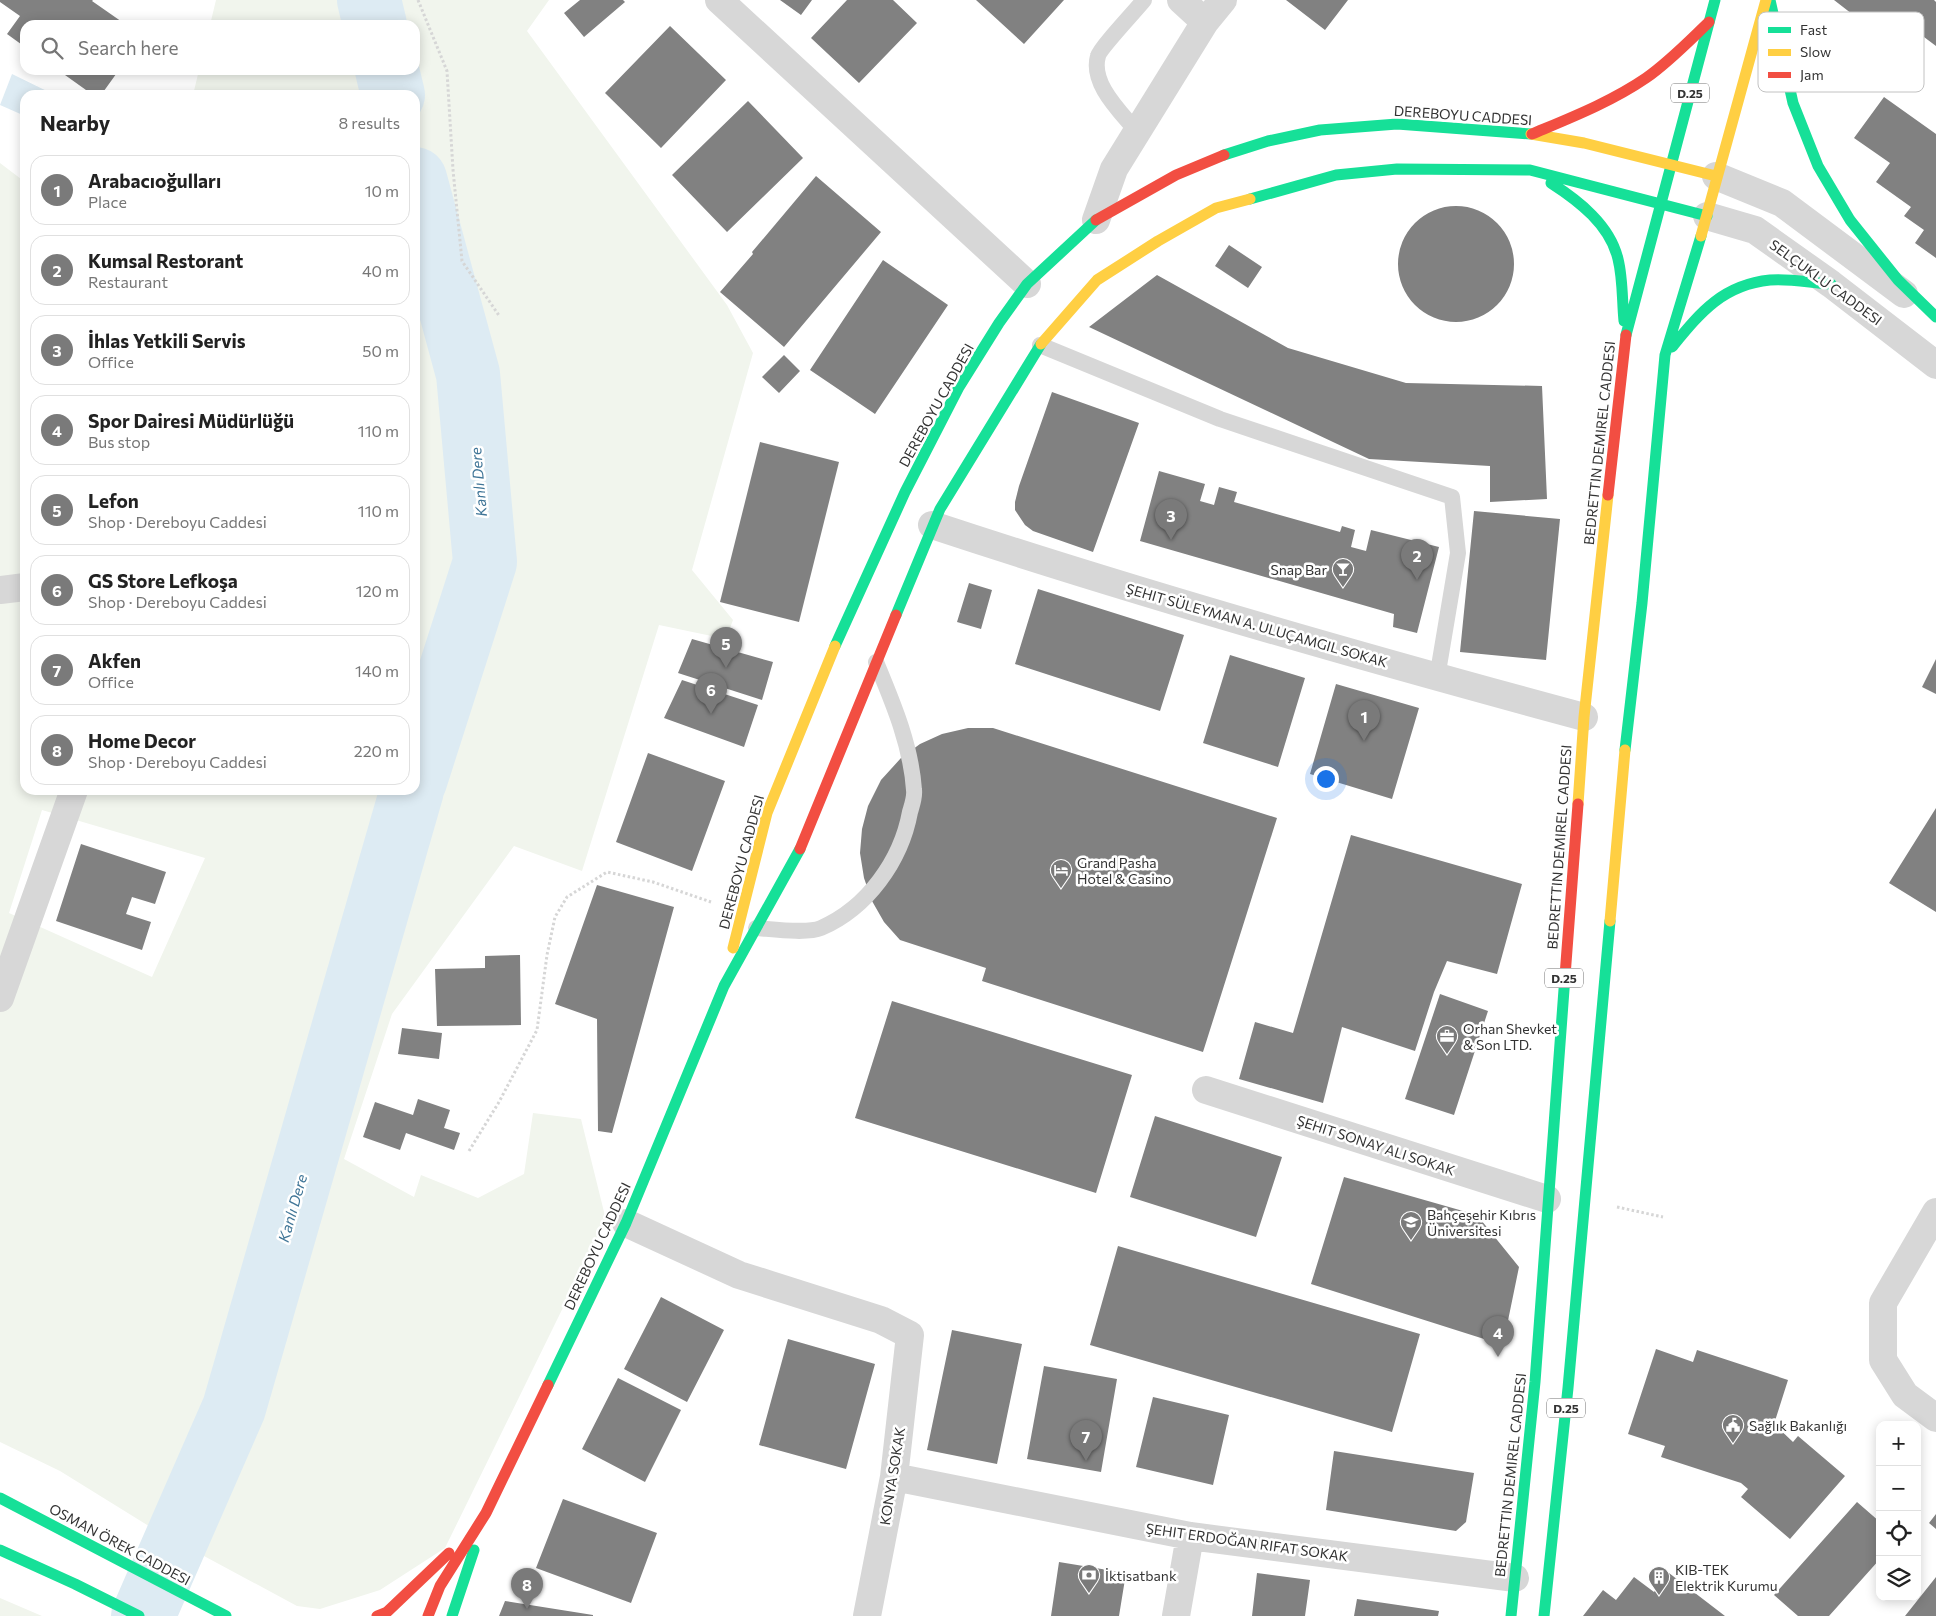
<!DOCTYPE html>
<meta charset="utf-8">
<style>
body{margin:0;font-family:Commissioner,sans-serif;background:#f6f6f6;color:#222}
.controls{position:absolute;right:15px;bottom:15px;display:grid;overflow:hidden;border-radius:10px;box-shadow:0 2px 12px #0003}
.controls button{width:45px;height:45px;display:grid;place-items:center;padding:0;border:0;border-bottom:1px solid #e0e0e0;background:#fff;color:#222;font:25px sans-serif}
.you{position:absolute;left:1325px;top:778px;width:18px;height:18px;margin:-12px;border:4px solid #fff;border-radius:50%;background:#1a73e8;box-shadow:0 0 0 8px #1a73e833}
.badge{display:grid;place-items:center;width:32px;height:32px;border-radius:50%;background:#7a7a7a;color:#fff;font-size:16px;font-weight:700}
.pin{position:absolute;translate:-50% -41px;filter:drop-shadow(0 1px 2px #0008)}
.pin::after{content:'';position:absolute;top:26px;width:18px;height:15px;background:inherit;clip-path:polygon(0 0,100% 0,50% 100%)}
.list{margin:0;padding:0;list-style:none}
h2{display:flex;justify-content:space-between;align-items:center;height:65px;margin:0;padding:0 20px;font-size:21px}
h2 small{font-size:16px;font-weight:400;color:#767676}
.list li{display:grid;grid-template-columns:32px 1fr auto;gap:15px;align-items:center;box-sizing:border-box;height:70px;margin:0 10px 10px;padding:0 10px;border:1px solid #e0e0e0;border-radius:15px}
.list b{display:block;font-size:19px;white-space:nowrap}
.list p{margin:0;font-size:16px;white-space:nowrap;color:#767676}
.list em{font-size:16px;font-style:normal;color:#767676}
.icon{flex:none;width:28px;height:28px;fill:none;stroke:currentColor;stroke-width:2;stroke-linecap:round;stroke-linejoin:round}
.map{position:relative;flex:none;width:1936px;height:1616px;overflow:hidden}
.search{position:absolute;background:#fff;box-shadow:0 2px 12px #0003;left:20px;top:20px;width:400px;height:55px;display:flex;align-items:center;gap:12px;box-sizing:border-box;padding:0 18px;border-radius:15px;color:#767676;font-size:19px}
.panel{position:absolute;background:#fff;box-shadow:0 2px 12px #0003;left:20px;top:90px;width:400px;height:705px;border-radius:15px}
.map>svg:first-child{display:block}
</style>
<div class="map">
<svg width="1936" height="1616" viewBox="0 0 1936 1616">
<rect width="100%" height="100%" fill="#fff"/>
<path fill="#f1f5ed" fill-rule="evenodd" d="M216 0H549L527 31 727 305 753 353 692 570 733 620 726 639 659 625 582 871 514 846 392 1014 344 1159 414 1197 421 1175 478 1198 524 1174 533 1113 581 1119 606 1220 445 1548 380 1590 320 1609 297 1606 152 1528 60 1471 0 1442V163L25 182V790H415V95H193L199 70H415V25H210ZM42 810 205 858 152 977 9 913Z
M0 1598 42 1616H0Z"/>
<path fill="#ddebf3" d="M12 74 55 95H25V116L0 105Z"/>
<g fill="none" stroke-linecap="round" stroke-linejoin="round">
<path stroke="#ddebf3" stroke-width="64" d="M369 0 375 25
M387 70 393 95
M415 179 468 374 485 562 415 781
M143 1616 234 1408 412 790"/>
</g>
<path fill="#818181" d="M0 0H93L92 1 125 24 25 25V47L7 34 20 16 0 2Z
M580 0H623L625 2 584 37 564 13Z
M780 0H812L801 15Z
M847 0H893L917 23 859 83 811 38Z
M976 0H1064L1024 44Z
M1286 0H1348L1325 30Z
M1834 0H1934L1936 2V46L1908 25 1892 45Z
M670 26 726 80 661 148 605 93Z
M58 70H119L101 95H93Z
M1884 97 1936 134V258L1915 243 1924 230 1904 216 1911 207 1876 182 1890 163 1854 138Z
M748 101 803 158 727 232 672 175Z
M816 176 881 232 784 347 720 292 753 254 752 252Z
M1398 264a58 58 0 1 1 116 0a58 58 0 1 1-116 0Z
M1229 245 1262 267 1248 288 1215 266Z
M883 260 948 305 875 414 810 370Z
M1157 275 1288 348 1406 383 1542 386 1547 499 1490 502V466L1369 459 1089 327Z
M784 355 800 371 779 393 762 377Z
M1052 392 1139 423 1093 552 1033 531 1025 525 1015 510V502L1019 486Z
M760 442 839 462 799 622 720 602Z
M1159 471 1205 484 1200 501 1214 505 1219 487 1237 492 1234 502 1340 532 1342 526 1355 530 1351 547 1366 551 1371 530 1439 547 1417 633 1393 627 1394 614 1140 541Z
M1474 511 1560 519 1546 660 1460 652Z
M969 583 992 590 981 629 957 622Z
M1038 589 1184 635 1160 711 1015 664Z
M692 639 773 662 762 700 678 673Z
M1230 655 1305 678 1278 767 1203 743Z
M1936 659V694L1922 687Z
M682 680 758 705 744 747 664 718Z
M1336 684 1419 708 1392 799 1310 774Z
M968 728H993L1277 818 1203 1052 982 981 986 968 900 940 884 922 872 901 864 878 860 853 862 829 868 806 881 780 901 758 920 744 942 734Z
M648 753 725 781 692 871 616 842Z
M1936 808V912L1889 883Z
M1351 835 1522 884 1497 974 1447 961 1434 992 1415 1051 1342 1027 1323 1103 1239 1079 1255 1022 1293 1033Z
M81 844 166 872 155 904 132 897 126 914 151 922 142 950 56 921Z
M597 885 674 907 612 1133 598 1131 597 1019 555 1004Z
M520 955 521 1025 437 1026 435 969 485 968V956Z
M1440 994 1488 1011 1454 1115 1405 1099Z
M892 1001 1132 1075 1096 1193 855 1118Z
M402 1028 442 1033 439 1059 398 1054Z
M418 1099 450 1110 444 1128 460 1133 454 1150 406 1133 400 1150 363 1137 375 1102 413 1115Z
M1155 1116 1282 1157 1256 1237 1130 1197Z
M1344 1177 1477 1215 1519 1267 1503 1345 1311 1284Z
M1118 1246 1420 1334 1392 1432 1090 1345Z
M661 1297 724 1330 687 1402 624 1369Z
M952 1330 1022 1344 997 1464 927 1450Z
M788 1339 875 1364 846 1469 759 1445Z
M1656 1349 1693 1362 1697 1350 1788 1380 1774 1424 1793 1442 1798 1436 1845 1476 1790 1539 1741 1497 1748 1489 1741 1483 1661 1457 1665 1446 1628 1434Z
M1044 1366 1117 1379 1101 1472 1027 1459Z
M618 1378 681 1410 645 1482 582 1449Z
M1153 1397 1229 1415 1213 1485 1136 1467Z
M1334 1451 1474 1473 1466 1522 1456 1531 1326 1510Z
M563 1499 657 1533 631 1603 536 1568Z
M1857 1502 1880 1522V1559L1829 1616H1798L1774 1595Z
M1936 1514V1529L1929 1523Z
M1059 1562 1126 1573 1119 1616H1051Z
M1257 1573 1310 1580 1305 1616H1252Z
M1669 1573 1725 1616H1583L1603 1590 1616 1600 1634 1577 1654 1592Z
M1936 1577V1616H1905Z
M1357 1599 1439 1611 1438 1616H1354Z
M505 1601 593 1615V1616H499Z"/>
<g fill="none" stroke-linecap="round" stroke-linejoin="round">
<path stroke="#d6d6d6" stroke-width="3" stroke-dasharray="2.5 2.5" stroke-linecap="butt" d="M418 0 447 71 453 170 462 261 500 317
M469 1151 499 1102 537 1030 547 955 555 917 567 897 607 872 653 882 711 902
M1617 1207 1663 1217"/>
<path stroke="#d7d7d7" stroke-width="16" d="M1137 132C1121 112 1090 84 1098 56 1100 48 1137 9 1144 0
M1040 345 1220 419 1452 497 1458 553 1437 678
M756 928C771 929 807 934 821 928 867 908 901 861 910 812 912 805 915 797 914 790 911 745 893 703 876 662"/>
<path stroke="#d7d7d7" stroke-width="28" d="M719 0 1027 284
M1181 0 1205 22
M1716 176 1782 203 1904 294
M1707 216 1755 230 1831 284 1936 365
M1096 220 1114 169 1205 22 1223 0
M932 525C1147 596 1365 658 1584 717
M0 590 25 587
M0 998 74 790
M1206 1090 1547 1199
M1936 1212 1883 1303V1360L1905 1395 1936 1418
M626 1223 739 1275 881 1320 910 1335 894 1477 867 1616
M894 1477 1190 1536 1515 1578
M1176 1616 1190 1536"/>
<path stroke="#16e098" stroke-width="11" d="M1770 0 1793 103 1818 166 1850 220 1898 280 1936 317
M1224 155 1268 141 1320 130 1397 124 1531 134
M1551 183C1579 201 1610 225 1618 259 1623 279 1622 301 1624 321
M1250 199 1336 175 1397 169 1530 170 1707 216
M1626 335 1715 0
M1672 347C1700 313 1722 285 1770 280 1788 278 1812 283 1831 284
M896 615 940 509 1041 344
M835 646 905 492 959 387 999 323 1027 284 1096 220
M1625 750 1642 603 1665 355 1701 236
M548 1385 626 1223 724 986 800 849
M0 1498 226 1616
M0 1550 75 1584 139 1616
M452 1616 474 1550
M1511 1616 1535 1382 1565 976
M1544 1616 1568 1388 1610 921"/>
<path stroke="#ffcf43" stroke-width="11" d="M1531 134 1584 143 1716 176
M1701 236 1766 0
M1041 344 1097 280 1158 241 1216 208 1250 199
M1578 804 1584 717 1608 495
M1610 921 1625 750
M733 948 767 813 835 646"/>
<path stroke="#f24e42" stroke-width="11" d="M1532 134C1570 118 1611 102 1646 78 1669 62 1689 41 1709 22
M1096 220 1176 175 1224 155
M1608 495 1626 335
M800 849 896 615
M1565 976 1578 804
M377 1616 387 1612 449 1553
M428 1616 440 1586 486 1513 548 1385"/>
</g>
<defs>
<g id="bar-pin" transform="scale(1.125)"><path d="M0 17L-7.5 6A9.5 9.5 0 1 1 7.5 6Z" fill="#7a7a7a" stroke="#fff"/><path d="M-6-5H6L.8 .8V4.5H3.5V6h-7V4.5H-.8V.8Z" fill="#fff"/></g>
<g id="hotel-pin" transform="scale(1.125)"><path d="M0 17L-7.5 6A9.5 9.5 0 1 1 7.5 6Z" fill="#7a7a7a" stroke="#fff"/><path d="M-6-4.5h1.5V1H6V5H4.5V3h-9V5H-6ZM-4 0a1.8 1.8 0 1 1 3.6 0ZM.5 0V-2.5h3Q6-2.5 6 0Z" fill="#fff"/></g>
<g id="office-pin" transform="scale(1.125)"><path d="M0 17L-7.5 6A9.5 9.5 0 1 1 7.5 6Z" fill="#7a7a7a" stroke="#fff"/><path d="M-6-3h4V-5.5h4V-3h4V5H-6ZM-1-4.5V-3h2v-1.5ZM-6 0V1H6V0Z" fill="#fff"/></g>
<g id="university-pin" transform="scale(1.125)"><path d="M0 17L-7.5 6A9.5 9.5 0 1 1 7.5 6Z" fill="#7a7a7a" stroke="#fff"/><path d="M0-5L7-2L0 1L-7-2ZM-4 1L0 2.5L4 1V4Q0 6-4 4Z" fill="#fff"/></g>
<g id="civic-pin" transform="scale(1.125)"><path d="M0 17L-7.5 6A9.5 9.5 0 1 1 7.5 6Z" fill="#7a7a7a" stroke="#fff"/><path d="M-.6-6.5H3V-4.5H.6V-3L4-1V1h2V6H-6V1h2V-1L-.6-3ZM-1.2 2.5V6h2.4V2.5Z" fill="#fff"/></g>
<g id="bank-pin" transform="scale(1.125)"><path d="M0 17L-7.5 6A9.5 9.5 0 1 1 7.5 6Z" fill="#7a7a7a" stroke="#fff"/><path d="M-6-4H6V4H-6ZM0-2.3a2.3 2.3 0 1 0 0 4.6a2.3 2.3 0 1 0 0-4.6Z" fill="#fff"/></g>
<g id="building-pin" transform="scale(1.125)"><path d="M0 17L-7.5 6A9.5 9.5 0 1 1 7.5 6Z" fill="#7a7a7a" stroke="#fff"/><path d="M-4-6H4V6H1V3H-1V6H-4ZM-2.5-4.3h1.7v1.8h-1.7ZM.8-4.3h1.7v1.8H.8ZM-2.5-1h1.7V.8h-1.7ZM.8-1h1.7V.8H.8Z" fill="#fff"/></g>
</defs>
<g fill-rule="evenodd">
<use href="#bar-pin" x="1343" y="569"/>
<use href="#hotel-pin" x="1061" y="870"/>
<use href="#office-pin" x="1447" y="1036"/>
<use href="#university-pin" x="1411" y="1222"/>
<use href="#civic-pin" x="1733" y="1425"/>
<use href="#bank-pin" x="1089" y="1575"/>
<use href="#building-pin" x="1659" y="1577"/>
</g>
<g text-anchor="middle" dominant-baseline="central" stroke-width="5" stroke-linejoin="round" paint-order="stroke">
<g fill="#fff" stroke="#707070" stroke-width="1">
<rect x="1671" y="83.5" width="38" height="19" rx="4"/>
<rect x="1545" y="968.5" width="38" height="19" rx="4"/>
<rect x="1547" y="1398.5" width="38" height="19" rx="4"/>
</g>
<g font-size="12" font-weight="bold" fill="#333">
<text x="1690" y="93">D.25</text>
<text x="1564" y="978">D.25</text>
<text x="1566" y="1408">D.25</text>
</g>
<g font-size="14" fill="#333" stroke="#fff">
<text transform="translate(1463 115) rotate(4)">DEREBOYU CADDESI</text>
<text transform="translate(1826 282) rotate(36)">SELÇUKLU CADDESI</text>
<text transform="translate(936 405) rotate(-61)">DEREBOYU CADDESI</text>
<text transform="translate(1599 443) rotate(-84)">BEDRETTIN DEMIREL CADDESI</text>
<text transform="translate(1257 625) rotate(16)">ŞEHIT SÜLEYMAN A. ULUÇAMGIL SOKAK</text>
<text transform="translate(1559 847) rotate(-86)">BEDRETTIN DEMIREL CADDESI</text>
<text transform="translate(741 862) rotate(-75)">DEREBOYU CADDESI</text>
<text transform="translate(1376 1145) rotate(18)">ŞEHIT SONAY ALI SOKAK</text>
<text transform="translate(597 1246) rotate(-65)">DEREBOYU CADDESI</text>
<text transform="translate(1510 1475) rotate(-84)">BEDRETTIN DEMIREL CADDESI</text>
<text transform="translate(892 1476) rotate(-81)">KONYA SOKAK</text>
<text transform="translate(1247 1542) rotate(8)">ŞEHIT ERDOĞAN RIFAT SOKAK</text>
<text transform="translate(120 1544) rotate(28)">OSMAN ÖREK CADDESI</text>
</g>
<g font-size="14" fill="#333" stroke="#fff" text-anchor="start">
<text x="1327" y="569" text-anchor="end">Snap Bar</text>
<text x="1077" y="862">Grand Pasha<tspan x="1077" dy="16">Hotel &amp; Casino</tspan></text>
<text x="1463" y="1028">Orhan Shevket<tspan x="1463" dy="16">&amp; Son LTD.</tspan></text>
<text x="1427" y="1214">Bahçeşehir Kıbrıs<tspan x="1427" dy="16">Üniversitesi</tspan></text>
<text x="1749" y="1425">Sağlık Bakanlığı</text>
<text x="1675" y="1569">KIB-TEK<tspan x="1675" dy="16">Elektrik Kurumu</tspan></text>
<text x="1105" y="1575">İktisatbank</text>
</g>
<g font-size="15" font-style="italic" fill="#3f7597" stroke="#fff">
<text transform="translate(478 482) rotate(-95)">Kanlı Dere</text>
<text transform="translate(292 1208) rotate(-74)">Kanlı Dere</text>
</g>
</g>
<rect x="1758" y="12" width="166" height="80" rx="8" fill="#fff" stroke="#c2c2c2" stroke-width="1"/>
<rect x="1768" y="27" width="23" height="6" fill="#16e098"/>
<rect x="1768" y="49" width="23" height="7" fill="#ffcf43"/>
<rect x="1768" y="72" width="23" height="6" fill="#f24e42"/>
<g font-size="14" fill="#333">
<text x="1800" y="35">Fast</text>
<text x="1800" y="57">Slow</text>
<text x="1800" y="80">Jam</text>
</g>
</svg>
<div class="controls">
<button>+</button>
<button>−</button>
<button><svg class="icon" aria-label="locate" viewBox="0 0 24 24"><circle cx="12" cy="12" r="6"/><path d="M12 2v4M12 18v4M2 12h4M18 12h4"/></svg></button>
<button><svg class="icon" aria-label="layers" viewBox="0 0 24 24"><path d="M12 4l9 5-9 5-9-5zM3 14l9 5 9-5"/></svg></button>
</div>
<div class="you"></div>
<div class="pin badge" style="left:1364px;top:741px">1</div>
<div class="pin badge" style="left:1417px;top:580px">2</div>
<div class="pin badge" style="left:1171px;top:540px">3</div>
<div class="pin badge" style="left:1498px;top:1357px">4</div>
<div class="pin badge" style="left:726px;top:668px">5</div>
<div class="pin badge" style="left:711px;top:714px">6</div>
<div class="pin badge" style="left:1086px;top:1461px">7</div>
<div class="pin badge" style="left:527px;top:1609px">8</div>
<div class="search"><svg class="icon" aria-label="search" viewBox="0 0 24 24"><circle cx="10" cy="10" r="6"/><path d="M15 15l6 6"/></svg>Search here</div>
<section class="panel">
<h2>Nearby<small>8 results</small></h2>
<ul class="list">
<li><span class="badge">1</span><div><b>Arabacıoğulları</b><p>Place</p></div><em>10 m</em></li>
<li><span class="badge">2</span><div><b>Kumsal Restorant</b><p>Restaurant</p></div><em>40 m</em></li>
<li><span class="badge">3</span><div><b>İhlas Yetkili Servis</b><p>Office</p></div><em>50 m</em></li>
<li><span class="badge">4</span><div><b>Spor Dairesi Müdürlüğü</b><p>Bus stop</p></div><em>110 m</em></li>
<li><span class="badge">5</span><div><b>Lefon</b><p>Shop · Dereboyu Caddesi</p></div><em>110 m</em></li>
<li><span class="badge">6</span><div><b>GS Store Lefkoşa</b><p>Shop · Dereboyu Caddesi</p></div><em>120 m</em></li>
<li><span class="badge">7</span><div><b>Akfen</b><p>Office</p></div><em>140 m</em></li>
<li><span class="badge">8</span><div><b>Home Decor</b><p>Shop · Dereboyu Caddesi</p></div><em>220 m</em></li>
</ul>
</section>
</div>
